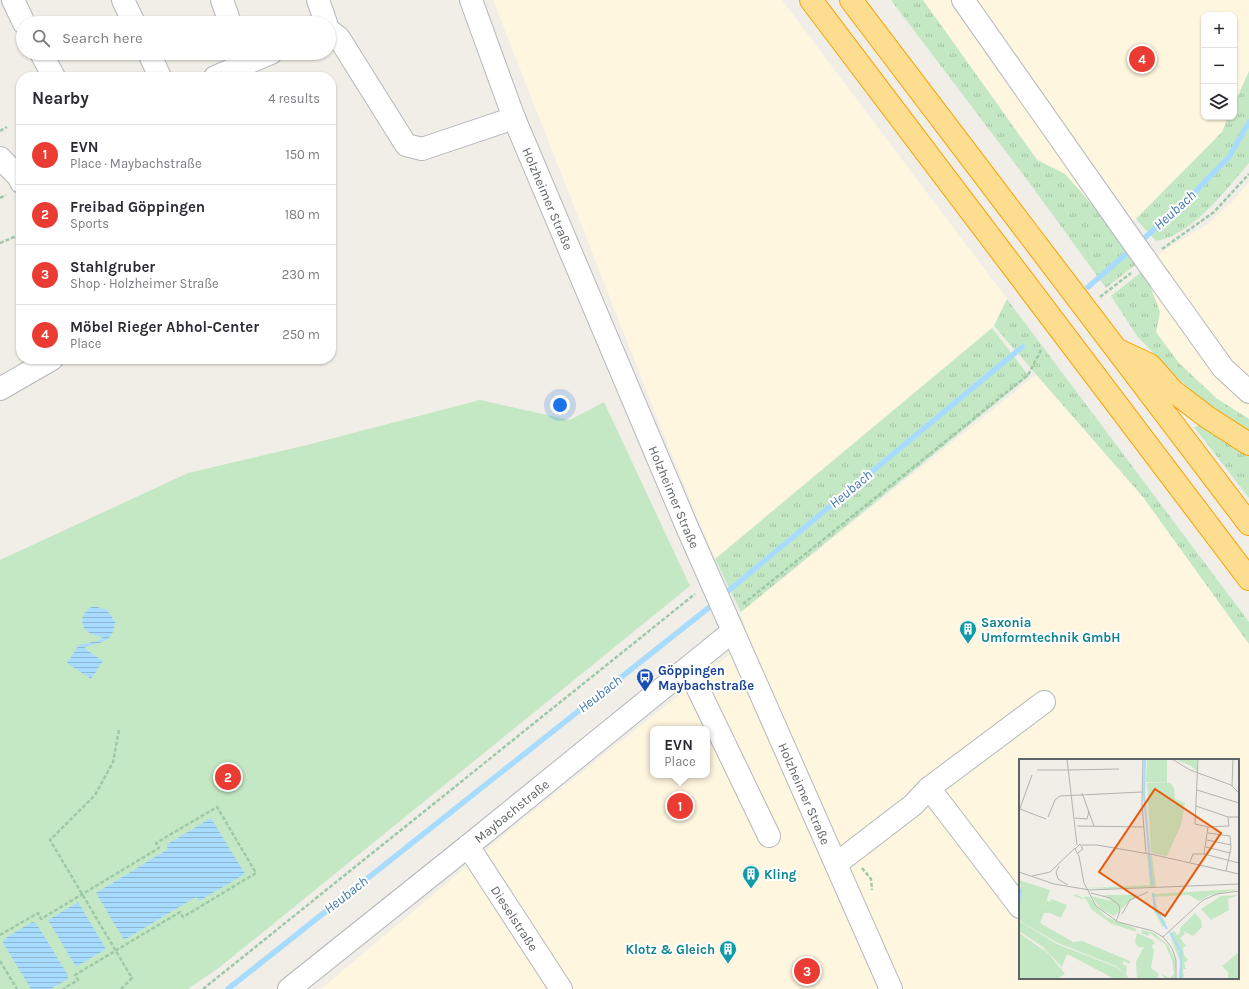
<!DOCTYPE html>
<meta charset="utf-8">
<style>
body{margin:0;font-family:Karla,sans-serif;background:#f2f2f3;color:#2b2b33}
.controls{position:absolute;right:12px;top:12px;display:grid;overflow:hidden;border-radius:8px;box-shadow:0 1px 3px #0004}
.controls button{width:36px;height:36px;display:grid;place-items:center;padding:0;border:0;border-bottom:1px solid #e1e1e2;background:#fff;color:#2b2b33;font:20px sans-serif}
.you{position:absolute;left:560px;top:405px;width:14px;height:14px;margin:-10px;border:3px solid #fff;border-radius:50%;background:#1a73e8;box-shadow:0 0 0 6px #1a73e833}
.badge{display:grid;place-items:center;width:26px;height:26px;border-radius:50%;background:#ea3c33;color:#fff;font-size:13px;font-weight:700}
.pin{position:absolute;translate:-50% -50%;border:2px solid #fff;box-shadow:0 1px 4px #0006}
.popup{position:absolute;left:650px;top:726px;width:60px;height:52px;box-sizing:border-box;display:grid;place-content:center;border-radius:8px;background:#fff;filter:drop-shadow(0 1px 3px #0005);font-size:13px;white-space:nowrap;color:#7c7c81}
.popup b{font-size:15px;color:#2b2b33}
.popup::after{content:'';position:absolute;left:50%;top:100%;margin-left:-8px;border:8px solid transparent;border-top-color:#fff}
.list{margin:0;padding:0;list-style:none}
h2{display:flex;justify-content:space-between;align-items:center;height:52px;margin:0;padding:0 16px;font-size:17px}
h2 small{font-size:13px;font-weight:400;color:#7c7c81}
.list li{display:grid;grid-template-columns:26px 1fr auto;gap:12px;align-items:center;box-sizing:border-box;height:60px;padding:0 16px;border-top:1px solid #e1e1e2}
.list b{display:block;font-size:15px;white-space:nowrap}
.list p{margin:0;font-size:13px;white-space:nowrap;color:#7c7c81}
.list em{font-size:13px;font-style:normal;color:#7c7c81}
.icon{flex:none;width:22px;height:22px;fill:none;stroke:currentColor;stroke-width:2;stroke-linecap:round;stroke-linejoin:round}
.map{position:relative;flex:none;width:1249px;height:989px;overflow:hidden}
.search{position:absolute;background:#fff;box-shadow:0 1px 3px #0004;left:16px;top:16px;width:320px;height:44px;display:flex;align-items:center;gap:10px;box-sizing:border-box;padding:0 14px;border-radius:22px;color:#7c7c81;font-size:15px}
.panel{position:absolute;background:#fff;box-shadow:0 1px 3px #0004;left:16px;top:72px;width:320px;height:292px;border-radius:16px}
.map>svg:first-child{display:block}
</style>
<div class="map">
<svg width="1249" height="989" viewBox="0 0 1249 989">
<defs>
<pattern id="grass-tufts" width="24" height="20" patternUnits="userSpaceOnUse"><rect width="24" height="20" fill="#c5e8c4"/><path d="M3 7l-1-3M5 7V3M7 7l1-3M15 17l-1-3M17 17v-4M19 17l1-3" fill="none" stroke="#a3c0a3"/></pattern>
<pattern id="water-rules" width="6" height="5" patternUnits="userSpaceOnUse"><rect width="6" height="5" fill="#a8dcff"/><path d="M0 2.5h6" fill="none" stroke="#8cb6d2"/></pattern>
</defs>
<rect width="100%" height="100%" fill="#f0eee7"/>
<path fill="#fef6de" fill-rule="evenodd" d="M493 0H782L1007 299 992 328 715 559 667 443Z
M923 0H1249V71L1234 105V15H1204V117H1228L1222 132 1119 235 1065 174 1038 160Z
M1249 182V419L1216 398 1179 363 1156 332 1160 312 1144 270 1163 251 1208 224 1234 200Z
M1036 375 1143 497 1249 644V989H321L527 816 727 657 749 643 741 612ZM653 729H707V775H653ZM1020 760H1238V978H1020Z"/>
<path fill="url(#grass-tufts)" d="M891 0H923L1037 160 1065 174 1119 235 1139 262 1106 288 1028 181Z
M1249 71V163C1226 190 1192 235 1156 241L1136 219 1222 132 1228 117H1234V105Z
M1144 270 1160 312 1156 332 1179 363 1216 398 1249 419V435L1219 418 1185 385 1137 336 1111 296Z
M1007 299 1249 622V644L1143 497 994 326Z
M992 328 1029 376 741 612 715 559Z
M1201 425 1249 456V498L1194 427Z"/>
<path fill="#c5e8c4" d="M480 400 570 420 604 402 690 586 220 967 188 989H0V560L188 473 307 445Z"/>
<path fill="url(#water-rules)" d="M94 606 107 610 115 622C113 645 99 641 84 648L103 661 91 679 67 663 79 645 97 641 103 638C99 636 92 635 88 632 77 623 83 610 94 606Z
M211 818 245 874 199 901 196 897 124 940 96 893 168 849 166 845Z
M78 902 106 949 76 967 48 920Z
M32 922 36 923 68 975V979L51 989H31L3 943 4 939Z"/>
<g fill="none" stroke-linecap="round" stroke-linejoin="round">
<path stroke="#a8dcff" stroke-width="5.5" d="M1140 242 1189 198 1229 157 1249 122
M1088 287 1132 249
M722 596 1022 347
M228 989 716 602"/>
<g stroke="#b4b7bb" stroke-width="24">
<g id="minor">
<path d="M13 0 24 23"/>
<path d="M123 0 134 23"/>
<path d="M222 0 230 23"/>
<path d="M318 0 326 23"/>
<path id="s1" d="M471 0 514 118 687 527 891 989"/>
<path d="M963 0 1128 235"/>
<path d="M329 30 339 38 406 145 422 149 514 118"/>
<path d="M41 53 54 77"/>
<path d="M149 53 160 77"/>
<path d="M215 77 271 53"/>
<path d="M0 158 19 177 21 182"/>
<path d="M1160 280 1223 368 1249 392"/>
<path d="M0 389 52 359"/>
<path d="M688 668 769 836"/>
<path d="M929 788 1020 907"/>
<path id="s2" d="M468 846 561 989"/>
<path d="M836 864 913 805 929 788 1044 702"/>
<path id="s3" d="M289 989 468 846 733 631"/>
</g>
</g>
<g stroke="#f7a200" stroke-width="24">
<path id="highway" d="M811 0 1249 579
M851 0 1249 524
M1118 350 1150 365 1173 391 1207 417 1249 444"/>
</g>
<path stroke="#9dc9a8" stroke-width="2.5" stroke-dasharray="4 2" stroke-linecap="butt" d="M0 131 7 127
M0 198 6 195
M0 243 21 234
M1162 249 1214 212 1249 174
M1100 297 1131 273
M743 604 1028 375 1041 350
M119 730 113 762 95 795 50 840 132 978 121 989
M862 868 871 879 872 890
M0 935 38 913 41 919 159 848 156 843 217 807 256 873 183 917 180 912 75 975 78 980 63 989
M0 961 17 989
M203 989 695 594"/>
<use href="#minor" stroke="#fff" stroke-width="22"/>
<use href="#highway" stroke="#fdde91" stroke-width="22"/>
<g stroke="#b4b7bb" stroke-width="24" stroke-linecap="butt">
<path id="minor-bridge" d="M1128 235 1160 280"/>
</g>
<use href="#minor-bridge" stroke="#fff" stroke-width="22"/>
</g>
<defs>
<g id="building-pin" transform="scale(0.9)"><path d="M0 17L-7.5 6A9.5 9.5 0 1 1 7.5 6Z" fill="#0f9aa8" stroke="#fff"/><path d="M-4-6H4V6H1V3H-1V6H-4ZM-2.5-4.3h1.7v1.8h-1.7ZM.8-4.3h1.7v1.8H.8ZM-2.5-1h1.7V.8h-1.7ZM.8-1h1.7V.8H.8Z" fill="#fff"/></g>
<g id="bus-pin" transform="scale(0.9)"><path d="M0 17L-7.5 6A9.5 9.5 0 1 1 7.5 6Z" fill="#1a4fb4" stroke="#fff"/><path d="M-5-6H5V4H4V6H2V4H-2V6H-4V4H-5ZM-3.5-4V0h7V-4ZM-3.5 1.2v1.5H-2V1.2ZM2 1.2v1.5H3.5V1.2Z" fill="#fff"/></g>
</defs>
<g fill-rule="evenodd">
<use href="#building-pin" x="968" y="629"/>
<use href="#bus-pin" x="645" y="677"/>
<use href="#building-pin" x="751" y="874"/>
<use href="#building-pin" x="728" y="949"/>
</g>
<g text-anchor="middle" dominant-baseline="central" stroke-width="4" stroke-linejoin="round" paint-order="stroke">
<g font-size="13" fill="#5e6367" stroke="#fff">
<text stroke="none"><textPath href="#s1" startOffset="213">Holzheimer Straße</textPath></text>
<text stroke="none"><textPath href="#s1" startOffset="537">Holzheimer Straße</textPath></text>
<text stroke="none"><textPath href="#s1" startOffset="861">Holzheimer Straße</textPath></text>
<text stroke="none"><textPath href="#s3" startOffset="285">Maybachstraße</textPath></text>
<text stroke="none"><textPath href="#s2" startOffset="86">Dieselstraße</textPath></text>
</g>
<g font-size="13" font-weight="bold" fill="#0d838f" stroke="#fff" text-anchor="start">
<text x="981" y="622">Saxonia<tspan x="981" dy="15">Umformtechnik GmbH</tspan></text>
<text x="764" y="874">Kling</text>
<text x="715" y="949" text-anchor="end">Klotz &amp; Gleich</text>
</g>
<g font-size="13" font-weight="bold" fill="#164399" stroke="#fff" text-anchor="start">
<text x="658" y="670">Göppingen<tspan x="658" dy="15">Maybachstraße</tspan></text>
</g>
<g font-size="14" font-style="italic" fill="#4177aa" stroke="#fff">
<text transform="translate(1175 210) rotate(-42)">Heubach</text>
<text transform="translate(851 489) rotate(-40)">Heubach</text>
<text transform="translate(600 694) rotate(-38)">Heubach</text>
<text transform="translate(346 895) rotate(-38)">Heubach</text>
</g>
</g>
<g transform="translate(1019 759)">
<rect width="220" height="220" fill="#f0eee7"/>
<path d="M156 0H178V12L172 7ZM128 96 133 97 137 128 89 130 68 129 131 126ZM0 121 31 131 25 149 4 135ZM220 130 189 137 180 142 170 136 133 138V135ZM56 135 66 140 65 137 70 138 87 158 116 169 118 173 93 165 72 150 67 140H63L55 137ZM120 135 102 150 85 136H104ZM72 137 97 143 101 152 95 157 82 150ZM32 140 48 146 42 159 31 154 28 149ZM136 140 138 150 147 164 144 168 135 152 134 141ZM176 154 182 161 183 168 174 177 164 172 166 175 161 179 167 187 164 189 165 196 169 201 165 204 167 210H164L165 220H159L161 203 151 176 155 172 158 176 161 173V169ZM0 162 38 185 97 208 105 214 106 220H96L48 195 43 208 24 188 0 172ZM123 171 135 174 149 186 157 203 156 220H147L142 215 151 219 155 215 153 201 146 185 130 174 129 177 122 174ZM118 174 134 181 136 185 133 186 135 192 132 209 140 215 138 220H118L117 203 125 188H119L116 183ZM220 193V220H209V213L203 207Z" fill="#c5e8c4"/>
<path d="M0 126 5 135 25 149 28 141 31 143 28 149 31 154H25L21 164 54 183 63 182 111 202V205L105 202 103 205 108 207 107 215 110 220H106L105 214 97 207 39 184 4 164 0 160ZM220 136 209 140 210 151 192 161 182 150 202 137ZM0 174 30 195 46 215 38 220H0Z" fill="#c5e8c4"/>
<path d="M128 0H148V24L127 23Z" fill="#c5e8c4"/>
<path d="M128 24H151L155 29 156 40 166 44 162 66 148 97 132 94Z" fill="#c5e8c4"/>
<path fill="none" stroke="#a8dcff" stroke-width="2" d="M126 0 125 36 133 126M134 134 136 149 148 170M0 145 2 130M151 173 162 193V220"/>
<path fill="none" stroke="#b2b2b0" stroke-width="1" d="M48 0 58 86M124 0 123 45 127 95M153 0 171 11 212 26 220 34M179 0 176 65 189 68 210 67 209 58M18 11H49M49 11 100 10M213 27 214 0M178 31 220 44M63 34 75 67M177 47 209 58H220M1 50 27 60M0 52 13 16M29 58 36 41 41 37 123 33M56 59 68 60 70 52M58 67 125 68M189 74 211 77 212 89 207 112M188 81 212 86M63 86H78L136 96 220 115M187 88 211 94M59 94 64 90 61 85 56 90 60 97 65 124 77 147 99 163 134 172 144 178 153 189 157 201V220M185 95 189 68M171 103 174 95H185L220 104M40 107 37 113 39 120 49 126M0 113 35 125 71 131 220 125M13 117 31 113 56 89M72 134 91 139 100 146 101 152 97 162M103 155 111 141 129 133M144 178 184 141 198 135 220 132"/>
<path fill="#e8590c" fill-opacity="0.15" stroke="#e8590c" stroke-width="2" d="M136 30 202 74 146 157 80 113Z"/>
<rect width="220" height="220" fill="none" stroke="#5e6367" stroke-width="2"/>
</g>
</svg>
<div class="controls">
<button>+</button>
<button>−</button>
<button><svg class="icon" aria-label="layers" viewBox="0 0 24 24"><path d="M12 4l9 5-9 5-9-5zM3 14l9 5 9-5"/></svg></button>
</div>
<div class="you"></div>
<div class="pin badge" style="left:680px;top:806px">1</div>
<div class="popup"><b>EVN</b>Place</div>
<div class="pin badge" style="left:228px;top:777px">2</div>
<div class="pin badge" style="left:807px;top:971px">3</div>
<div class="pin badge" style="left:1142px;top:59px">4</div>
<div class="search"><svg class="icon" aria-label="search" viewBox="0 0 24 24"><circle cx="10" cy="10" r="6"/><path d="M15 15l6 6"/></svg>Search here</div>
<section class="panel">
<h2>Nearby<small>4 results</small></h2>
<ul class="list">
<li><span class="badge">1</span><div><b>EVN</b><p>Place · Maybachstraße</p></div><em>150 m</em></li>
<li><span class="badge">2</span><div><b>Freibad Göppingen</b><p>Sports</p></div><em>180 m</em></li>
<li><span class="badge">3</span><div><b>Stahlgruber</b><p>Shop · Holzheimer Straße</p></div><em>230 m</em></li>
<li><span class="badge">4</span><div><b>Möbel Rieger Abhol-Center</b><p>Place</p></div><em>250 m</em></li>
</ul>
</section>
</div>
